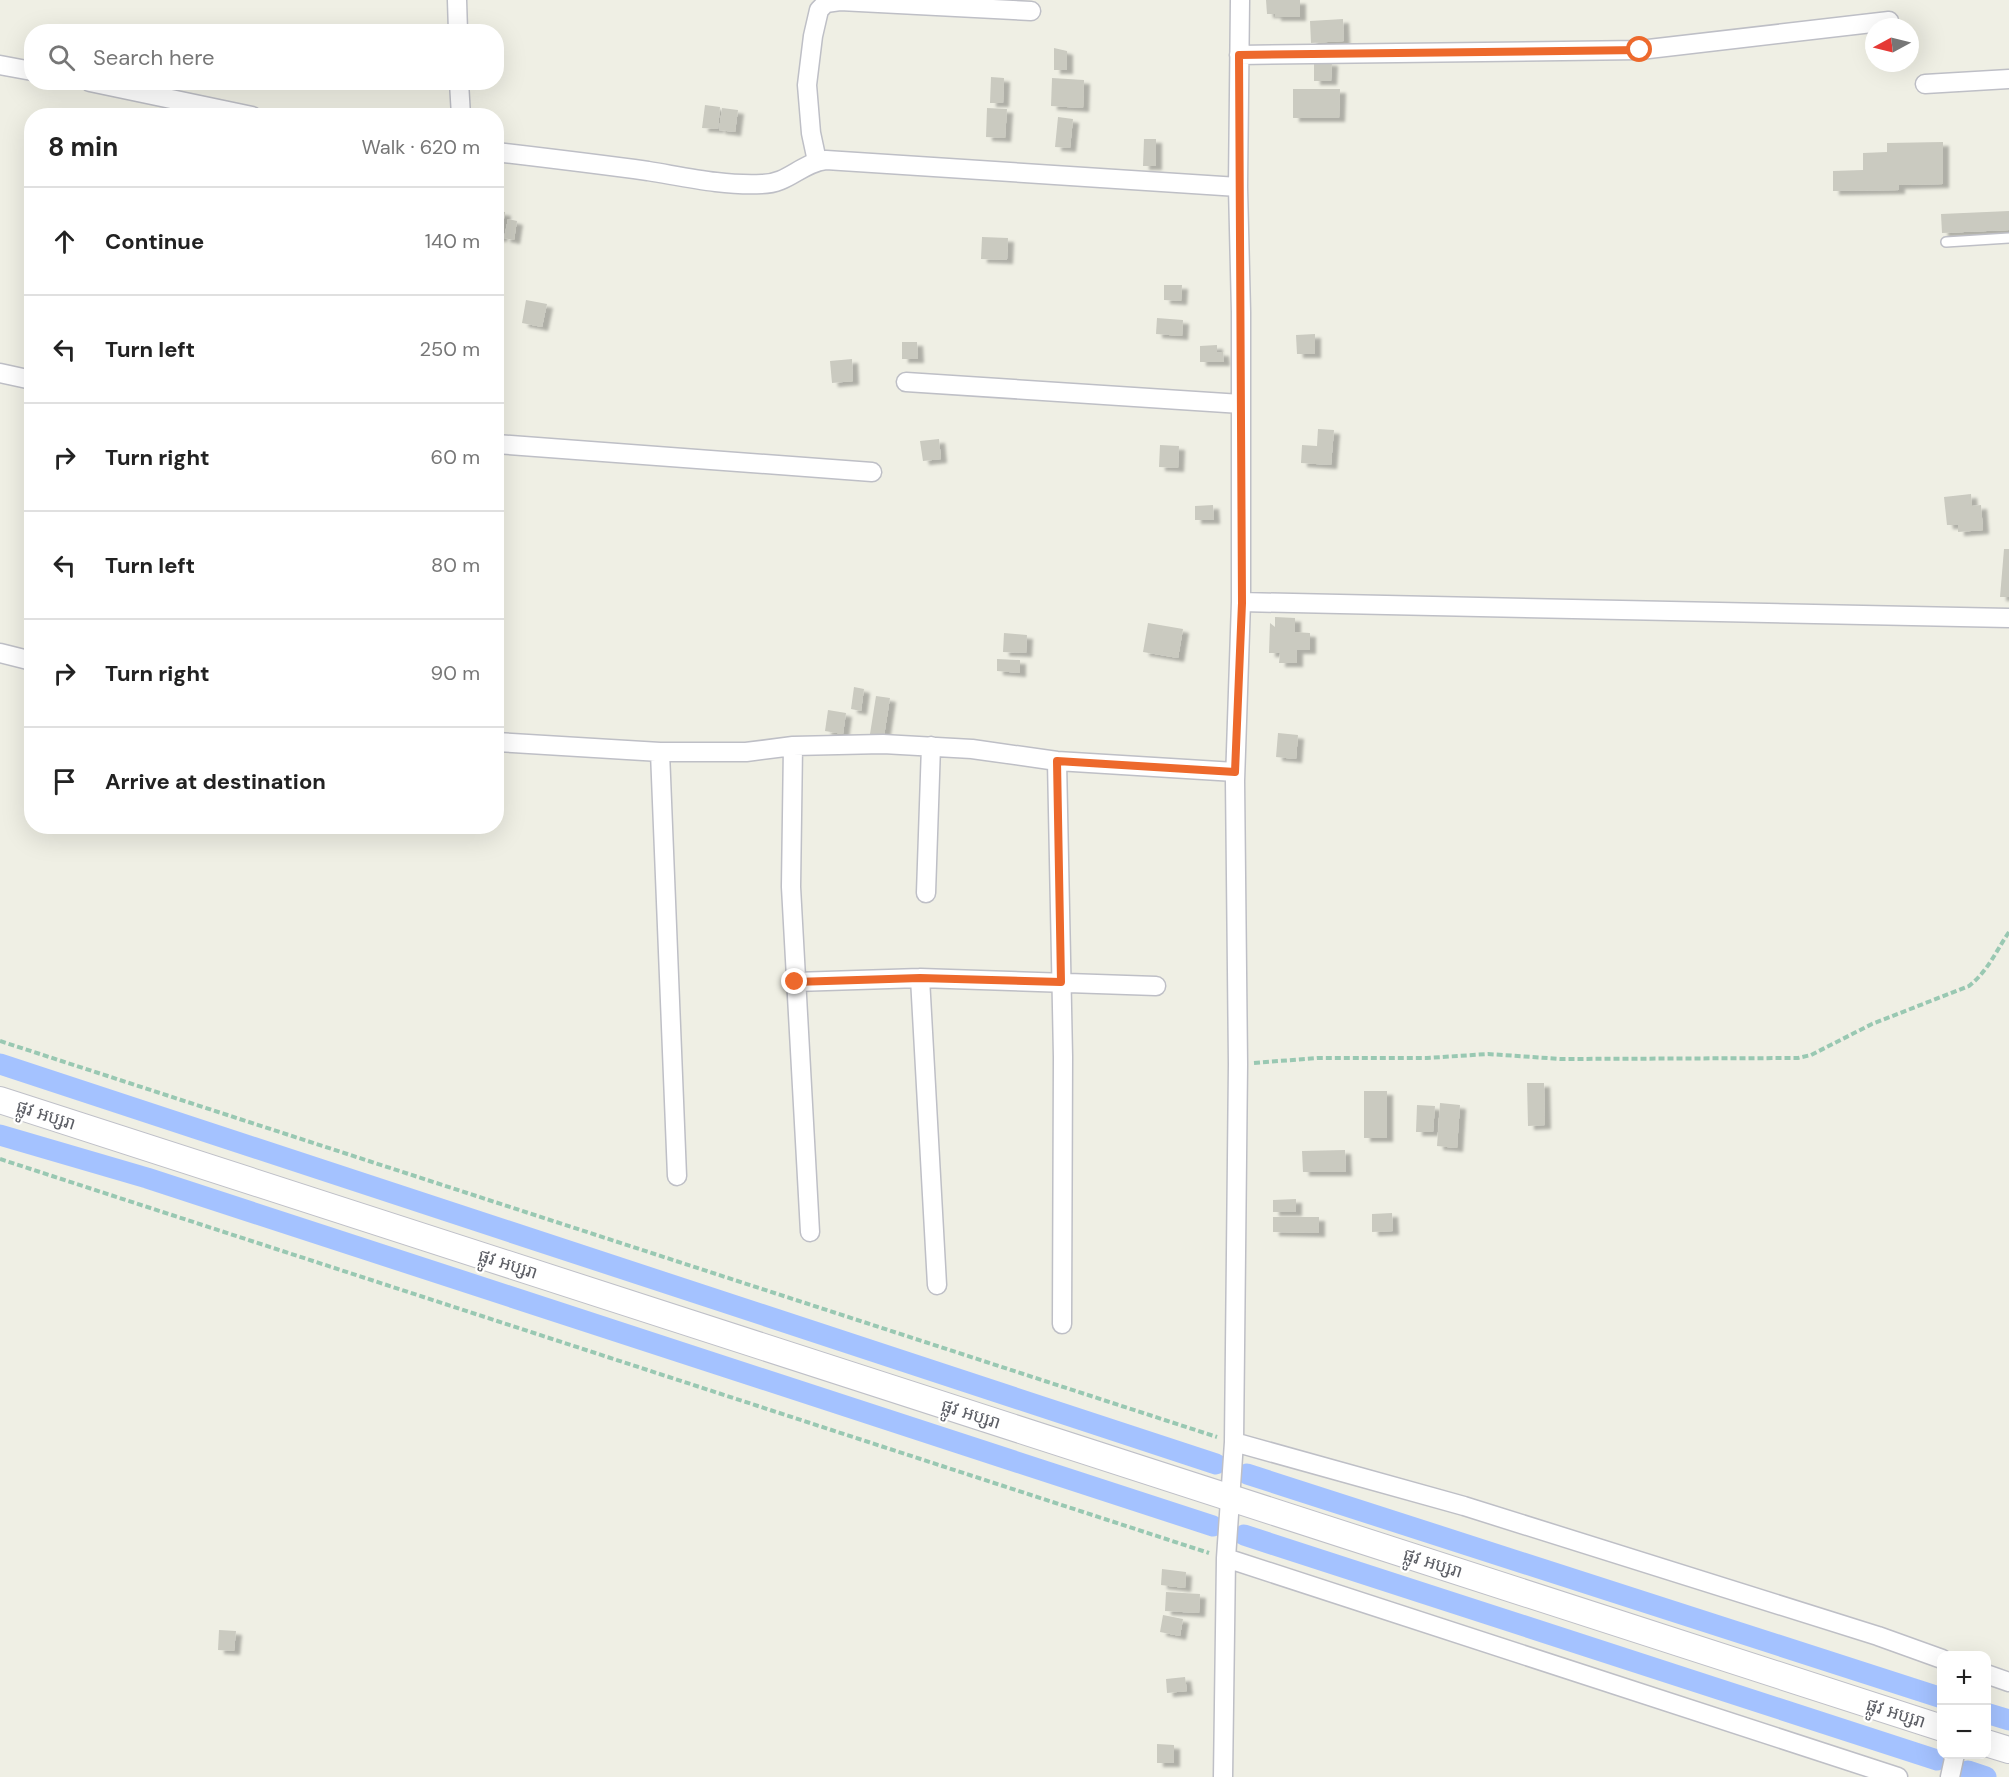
<!DOCTYPE html>
<meta charset="utf-8">
<style>
body{margin:0;font-family:"DM Sans","Noto Sans Khmer",sans-serif;background:#f6f6f6;color:#222}
.controls{position:absolute;right:18px;bottom:18px;display:grid;overflow:hidden;border-radius:12px;box-shadow:0 6px 24px #0002}
.controls button{width:54px;height:54px;display:grid;place-items:center;padding:0;border:0;border-bottom:2px solid #e0e0e0;background:#fff;color:#222;font:30px sans-serif}
.compass{position:absolute;left:1865px;top:18px;width:54px;height:54px;border-radius:50%;background:#fff;box-shadow:0 6px 24px #0002;rotate:263deg}
.stop{position:absolute;width:18px;height:18px;margin:-14px;border:4px solid #ed692c;border-radius:50%;background:#fff}
.stop.end{background:#ed692c;border-color:#fff;box-shadow:0 2px 6px #0008}
.list{margin:0;padding:0;list-style:none}
h2{display:flex;justify-content:space-between;align-items:center;height:78px;margin:0;padding:0 24px;font-size:26px}
h2 small{font-size:20px;font-weight:400;color:#767676}
.list li{display:grid;grid-template-columns:39px 1fr auto;gap:18px;align-items:center;box-sizing:border-box;height:108px;padding:0 24px;border-top:2px solid #e0e0e0}
.list b{display:block;font-size:22px;white-space:nowrap}
.list em{font-size:20px;font-style:normal;color:#767676}
.icon{flex:none;width:33px;height:33px;fill:none;stroke:currentColor;stroke-width:2;stroke-linecap:round;stroke-linejoin:round}
.map{position:relative;flex:none;width:2009px;height:1777px;overflow:hidden}
.search{position:absolute;background:#fff;box-shadow:0 6px 24px #0002;left:24px;top:24px;width:480px;height:66px;display:flex;align-items:center;gap:15px;box-sizing:border-box;padding:0 21px;border-radius:24px;color:#767676;font-size:22px}
.panel{position:absolute;background:#fff;box-shadow:0 6px 24px #0002;left:24px;top:108px;width:480px;height:726px;border-radius:24px}
.map>svg:first-child{display:block}
</style>
<div class="map">
<svg width="2009" height="1777" viewBox="0 0 2009 1777">
<defs>
<filter id="shadow"><feDropShadow dx="6" dy="4" stdDeviation="1.5" flood-color="#0004"/></filter>
</defs>
<rect width="100%" height="100%" fill="#efefe4"/>
<g fill="none" stroke-linecap="round" stroke-linejoin="round">
<path stroke="#a4c2ff" stroke-width="21" d="M0 1064 1216 1464
M0 1135 147 1178 1213 1526
M1247 1474 1942 1698
M1244 1535 1937 1760
M1986 1713 2009 1720
M1968 1771 1986 1777"/>
</g>
<path fill="#cacac0" filter="url(#shadow)" d="M1266 0H1300V17H1275V14H1267Z
M1343 19 1344 41 1311 43 1310 21Z
M1054 48 1067 51V70H1054Z
M1314 61 1332 62 1331 81H1314Z
M991 77 1004 78 1003 103H990Z
M1052 78 1084 80 1083 108 1051 106Z
M1293 89H1340L1339 118H1293Z
M705 105 720 107 718 129 702 128Z
M722 108 738 110 735 132 719 130Z
M987 108 1007 109 1005 138 986 137Z
M1058 117 1073 119 1070 148 1055 147Z
M1144 139H1156V166H1143Z
M1943 142V184L1899 185V190L1833 191V171L1863 170V153L1887 152V143Z
M496 211 505 212 501 238 496 237Z
M2009 211V230L1942 233 1941 214Z
M508 219 517 221 514 240 504 238Z
M982 237 1008 238 1007 260 981 259Z
M1164 285H1182L1181 301 1164 300Z
M526 300 547 304 542 327 522 323Z
M1157 318 1183 320 1182 336 1156 334Z
M1315 334V354H1297L1296 335Z
M902 342H917L918 359H902Z
M1217 345V352H1223L1224 362H1200V346Z
M852 359 853 381 832 383 830 361Z
M1318 429 1334 430 1331 465 1301 463 1302 445 1317 446Z
M939 439 941 459 923 461 920 441Z
M1160 445 1179 446 1178 468 1159 467Z
M1971 494 1972 506 1981 505 1983 530 1958 532V525H1947L1944 497Z
M1213 505 1214 520H1195V506Z
M2004 549H2009V597H2000Z
M1275 617 1295 618V632L1310 633V650H1297V663H1279L1280 653H1269L1270 623 1275 627Z
M1148 623 1183 629 1178 658 1143 652Z
M1004 633 1027 635 1026 653 1003 652Z
M997 659 1020 660V673L997 671Z
M854 687 864 689 861 711 851 709Z
M876 696 890 698 884 736 870 734Z
M828 710 846 713 843 734 825 731Z
M1278 733 1298 735 1296 759 1276 757Z
M1527 1083H1544L1545 1125 1528 1126Z
M1364 1091H1387V1138H1364Z
M1440 1103 1460 1105 1457 1148 1437 1146Z
M1417 1105 1435 1106 1433 1132H1416Z
M1345 1150 1346 1172H1303L1302 1151Z
M1296 1199V1212H1273V1200Z
M1392 1213 1393 1231 1372 1232V1214Z
M1273 1217H1319V1233L1273 1232Z
M1162 1569 1186 1572 1185 1588 1161 1585Z
M1166 1592 1200 1594 1199 1613 1165 1611Z
M1163 1615 1183 1619 1180 1636 1160 1632Z
M219 1630 236 1631 234 1651 218 1650Z
M1185 1677 1187 1691 1167 1693 1166 1679Z
M1157 1744 1174 1745V1763H1157Z"/>
<g fill="none" stroke-linecap="round" stroke-linejoin="round">
<g stroke="#bebfc6" stroke-width="12">
<path id="lane" d="M1946 242 2009 238"/>
</g>
<g stroke="#bebfc6" stroke-width="21">
<path id="street" d="M457 0 458 32
M1239 55 1640 50 1889 21
M0 65 32 71
M90 82 252 116
M459 82 461 116
M1925 84 2009 79
M496 152C547 158 597 164 648 171 685 177 724 186 762 184 788 184 801 163 826 160L1238 187
M817 161 811 133 807 85 813 36 819 10 826 3 840 1 1031 11
M0 373 32 380
M906 382 1241 404
M496 444 872 472
M1241 602 2009 618
M0 653 32 661
M496 742 660 752H746L793 746 883 744 972 749 1057 761 1235 772
M793 746 791 887 810 1232
M660 752 677 1176
M1057 761 1063 1057 1062 1324
M926 893 931 746
M920 978 937 1285
M795 982 920 978 1156 986
M1234 1442 1464 1506 1878 1636 1942 1659
M1226 1558 1898 1777
M1986 1674 2009 1682
M1223 1777 1226 1558 1234 1442 1238 1064 1235 781 1241 602V312L1238 187 1240 0
M1950 1777 1955 1754"/>
</g>
<g stroke="#bfc0c8" stroke-width="28">
<path id="secondary" d="M0 1100 1942 1728
M1986 1743 2009 1750"/>
</g>
<path stroke="#99c8b2" stroke-width="4" stroke-dasharray="6 3" stroke-linecap="butt" d="M0 1041 1217 1437
M1254 1063 1317 1058H1427L1488 1054 1561 1059 1798 1058 1811 1055 1872 1024 1969 986C1988 971 1996 951 2009 932
M0 1159 1209 1553"/>
<use href="#lane" stroke="#fff" stroke-width="9"/>
<use href="#street" stroke="#fff" stroke-width="18"/>
<use href="#secondary" stroke="#fff" stroke-width="26"/>
</g>
<g fill="none" stroke-linecap="round" stroke-linejoin="round">
<path stroke="#ed692c" stroke-width="8" d="M795 982 920 978 1061 982 1057 761 1235 772 1242 603 1239 55 1640 50"/>
</g>
<g text-anchor="middle" dominant-baseline="central" stroke-width="4.5" stroke-linejoin="round" paint-order="stroke">
<g font-size="18" fill="#5c5e65" stroke="#fff">
<text transform="translate(46 1115) rotate(18)">ផ្លូវ អប្សរា</text>
<text transform="translate(508 1264) rotate(18)">ផ្លូវ អប្សរា</text>
<text transform="translate(971 1414) rotate(18)">ផ្លូវ អប្សរា</text>
<text transform="translate(1433 1563) rotate(18)">ផ្លូវ អប្សរា</text>
<text transform="translate(1896 1713) rotate(18)">ផ្លូវ អប្សរា</text>
</g>
</g>
</svg>
<div class="controls">
<button>+</button>
<button>−</button>
</div>
<svg class="compass" viewBox="-18 -18 36 36"><path d="M0-13l5 13h-10z" fill="#e53935"/><path d="M0 13l5-13h-10z" fill="#767676"/></svg>
<div class="stop" style="left:1640px;top:50px"></div>
<div class="stop end" style="left:795px;top:982px"></div>
<div class="search"><svg class="icon" aria-label="search" viewBox="0 0 24 24"><circle cx="10" cy="10" r="6"/><path d="M15 15l6 6"/></svg>Search here</div>
<section class="panel">
<h2>8 min<small>Walk · 620 m</small></h2>
<ul class="list">
<li><svg class="icon" aria-label="ahead" viewBox="0 0 24 24"><path d="M12 20V5M6 11l6-6 6 6"/></svg><div><b>Continue</b></div><em>140 m</em></li>
<li><svg class="icon" aria-label="left" viewBox="0 0 24 24"><path d="M17 20v-9H6M10 6l-5 5 5 5"/></svg><div><b>Turn left</b></div><em>250 m</em></li>
<li><svg class="icon" aria-label="right" viewBox="0 0 24 24"><path d="M7 20v-9h11M14 6l5 5-5 5"/></svg><div><b>Turn right</b></div><em>60 m</em></li>
<li><svg class="icon" aria-label="left" viewBox="0 0 24 24"><path d="M17 20v-9H6M10 6l-5 5 5 5"/></svg><div><b>Turn left</b></div><em>80 m</em></li>
<li><svg class="icon" aria-label="right" viewBox="0 0 24 24"><path d="M7 20v-9h11M14 6l5 5-5 5"/></svg><div><b>Turn right</b></div><em>90 m</em></li>
<li><svg class="icon" aria-label="arrive" viewBox="0 0 24 24"><path d="M6 21V4h12l-3 4 3 4H6"/></svg><div><b>Arrive at destination</b></div></li>
</ul>
</section>
</div>
